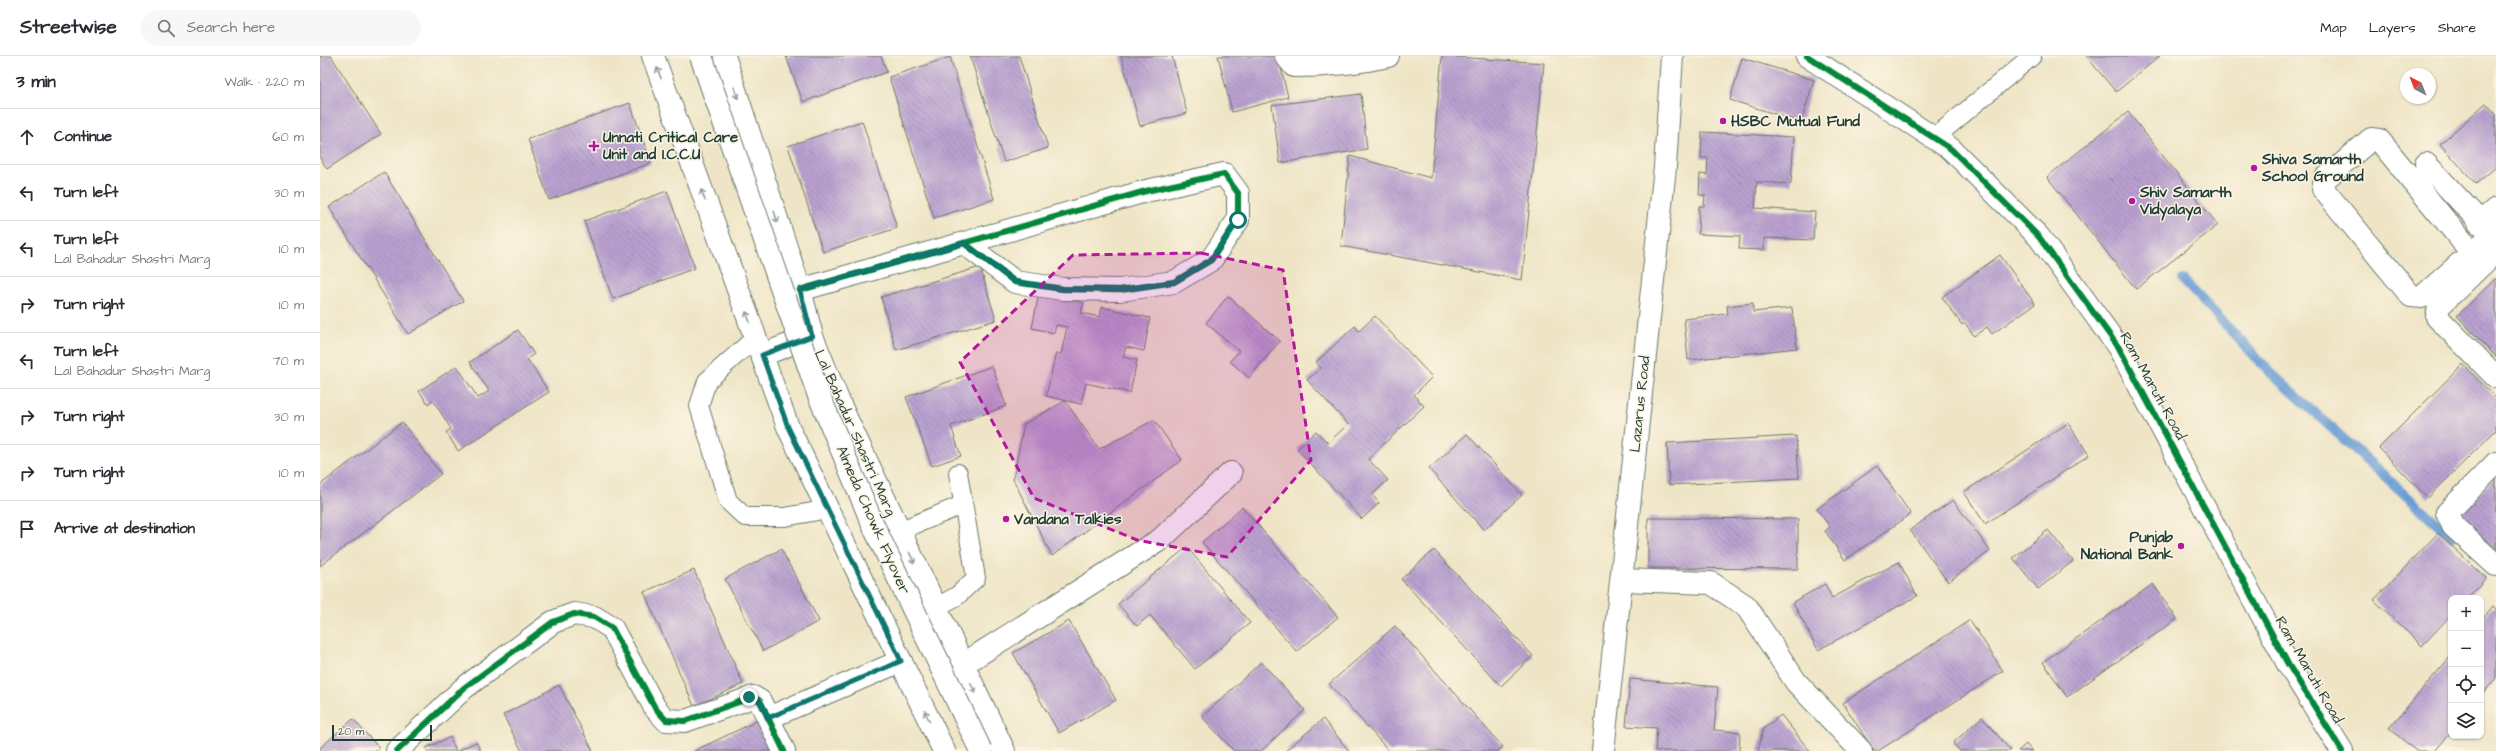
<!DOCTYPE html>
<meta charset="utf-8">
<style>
body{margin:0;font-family:"Architects Daughter",sans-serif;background:#f7f7f7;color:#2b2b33}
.controls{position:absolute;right:12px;bottom:12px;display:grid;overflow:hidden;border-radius:8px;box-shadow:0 1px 3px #0004}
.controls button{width:36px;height:36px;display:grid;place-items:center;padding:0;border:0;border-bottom:1px solid #e1e1e2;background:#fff;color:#2b2b33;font:20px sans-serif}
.compass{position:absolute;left:2080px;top:12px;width:36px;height:36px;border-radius:50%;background:#fff;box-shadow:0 1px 3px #0004;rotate:318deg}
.scale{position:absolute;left:12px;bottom:10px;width:100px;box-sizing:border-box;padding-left:4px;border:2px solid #1f3d34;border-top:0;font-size:11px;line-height:14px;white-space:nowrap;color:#1f3d34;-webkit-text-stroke:3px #fcf5e5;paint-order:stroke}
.stop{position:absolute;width:12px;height:12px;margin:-9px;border:3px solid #0f766e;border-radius:50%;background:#fff}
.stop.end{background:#0f766e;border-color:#fff;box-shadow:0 1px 4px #0008}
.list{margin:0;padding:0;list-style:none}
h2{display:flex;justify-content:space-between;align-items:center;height:52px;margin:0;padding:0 16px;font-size:17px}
h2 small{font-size:13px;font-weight:400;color:#7c7c81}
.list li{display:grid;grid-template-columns:26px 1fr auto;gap:12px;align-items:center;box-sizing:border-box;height:56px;padding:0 16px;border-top:1px solid #e1e1e2}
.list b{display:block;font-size:15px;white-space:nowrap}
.list p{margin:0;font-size:13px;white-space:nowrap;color:#7c7c81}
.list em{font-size:13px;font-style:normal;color:#7c7c81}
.icon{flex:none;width:22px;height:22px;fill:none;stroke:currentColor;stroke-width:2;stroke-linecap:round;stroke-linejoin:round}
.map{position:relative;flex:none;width:2176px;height:695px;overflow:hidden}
header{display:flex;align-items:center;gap:24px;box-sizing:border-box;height:56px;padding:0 20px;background:#fff;border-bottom:1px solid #e1e1e2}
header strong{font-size:19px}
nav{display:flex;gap:22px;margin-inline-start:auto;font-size:14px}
.search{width:280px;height:36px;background:#f7f7f7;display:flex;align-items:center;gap:10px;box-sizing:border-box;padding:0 14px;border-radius:22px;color:#7c7c81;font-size:15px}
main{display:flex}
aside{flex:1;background:#fff}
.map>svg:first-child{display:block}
</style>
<header>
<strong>Streetwise</strong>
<div class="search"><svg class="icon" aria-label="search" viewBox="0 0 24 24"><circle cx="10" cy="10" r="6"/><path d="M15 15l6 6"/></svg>Search here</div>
<nav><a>Map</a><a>Layers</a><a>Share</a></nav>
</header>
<main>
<aside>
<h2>3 min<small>Walk · 220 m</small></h2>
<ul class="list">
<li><svg class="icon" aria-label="ahead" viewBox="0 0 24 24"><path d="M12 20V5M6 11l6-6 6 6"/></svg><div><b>Continue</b></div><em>60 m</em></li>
<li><svg class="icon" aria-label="left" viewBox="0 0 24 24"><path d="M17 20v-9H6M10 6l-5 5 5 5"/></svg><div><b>Turn left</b></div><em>30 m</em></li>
<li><svg class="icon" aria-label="left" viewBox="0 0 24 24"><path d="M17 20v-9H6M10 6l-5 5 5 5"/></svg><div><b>Turn left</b><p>Lal Bahadur Shastri Marg</p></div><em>10 m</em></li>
<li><svg class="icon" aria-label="right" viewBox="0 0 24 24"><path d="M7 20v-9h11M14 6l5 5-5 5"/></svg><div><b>Turn right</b></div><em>10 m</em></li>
<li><svg class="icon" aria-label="left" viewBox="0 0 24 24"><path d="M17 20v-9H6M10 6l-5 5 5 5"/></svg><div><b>Turn left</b><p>Lal Bahadur Shastri Marg</p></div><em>70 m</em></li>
<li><svg class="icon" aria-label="right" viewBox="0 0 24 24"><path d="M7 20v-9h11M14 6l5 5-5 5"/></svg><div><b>Turn right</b></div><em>30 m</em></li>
<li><svg class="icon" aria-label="right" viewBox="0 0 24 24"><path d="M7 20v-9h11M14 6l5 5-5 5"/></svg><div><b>Turn right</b></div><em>10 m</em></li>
<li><svg class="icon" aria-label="arrive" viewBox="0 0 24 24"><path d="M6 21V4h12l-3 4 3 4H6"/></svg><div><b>Arrive at destination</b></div></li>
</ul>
</aside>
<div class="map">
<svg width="2176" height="695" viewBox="0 0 2176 695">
<defs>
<pattern id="building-back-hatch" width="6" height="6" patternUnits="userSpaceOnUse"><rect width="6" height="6" fill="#b9a0d0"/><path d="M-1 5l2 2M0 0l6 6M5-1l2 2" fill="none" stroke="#9684aa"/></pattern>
</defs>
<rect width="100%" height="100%" fill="#fcf5e5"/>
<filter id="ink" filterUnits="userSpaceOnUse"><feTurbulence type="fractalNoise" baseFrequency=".025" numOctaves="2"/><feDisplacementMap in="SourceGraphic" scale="8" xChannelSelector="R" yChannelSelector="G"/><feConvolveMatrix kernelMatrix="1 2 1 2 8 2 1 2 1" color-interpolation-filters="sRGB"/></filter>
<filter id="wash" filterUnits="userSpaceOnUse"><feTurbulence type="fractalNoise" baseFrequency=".012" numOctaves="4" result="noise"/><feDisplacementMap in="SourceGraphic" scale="16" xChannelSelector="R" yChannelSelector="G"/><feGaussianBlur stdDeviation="0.9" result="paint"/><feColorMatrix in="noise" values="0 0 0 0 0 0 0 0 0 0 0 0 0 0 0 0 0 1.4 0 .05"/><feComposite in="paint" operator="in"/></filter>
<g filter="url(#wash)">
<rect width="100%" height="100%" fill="#efe5c6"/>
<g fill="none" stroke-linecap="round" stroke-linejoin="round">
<path stroke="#699cd4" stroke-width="10" d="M1863 224 1953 319 2132 481"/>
</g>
<g id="blocks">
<path fill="url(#building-back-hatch)" d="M0 0H11L61 78 7 113 0 102Z
M466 0H561L567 16 483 46Z
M650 0H699L728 92 684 106Z
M801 0H852L867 57 820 70Z
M898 0H958L968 41 912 56Z
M1122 0 1224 7 1202 224 1021 190 1030 100 1111 122Z
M1766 0H1840L1796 36Z
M630 1 674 143 614 162 569 21Z
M1422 2 1494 24 1481 66 1410 44Z
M1041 38 1047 93 960 107 952 49Z
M310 47 331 107 229 144 208 83Z
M2166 47 2176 58V111L2156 128 2120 88Z
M1808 56 1898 169 1816 233 1727 121Z
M542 65 577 172 503 196 468 90Z
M1382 76 1474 81 1471 128 1437 126 1435 152 1495 156 1493 184 1444 182V194L1419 193 1420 180 1378 178 1379 150H1384L1385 139H1379L1380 118 1387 119 1388 102H1381Z
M64 116 143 245 88 278 9 151Z
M347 135 375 212 293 243 264 165Z
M1680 199 1715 248 1672 278 1667 271 1654 280 1645 267 1642 269 1622 241Z
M660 211 676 264 576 294 561 241Z
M2176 222V301L2137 260Z
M719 237 764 247 761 257 780 261 782 251 830 262 824 295 806 291 803 301 817 304 810 337 766 327 761 348 726 340 736 297 741 298 747 271 736 269 734 277 712 272Z
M908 240 960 285 929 322 910 305 919 295 886 267Z
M1433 247V256L1472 252 1477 292 1368 304 1364 263 1408 258 1407 250Z
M1055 260 1112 321 1094 339 1104 350 1048 403 1068 424 1052 439 1059 447 1042 463 977 393 996 375 1008 387 1028 368 987 324 1001 312 996 306 1035 270 1039 275Z
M198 274 214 298 207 303 229 336 138 395 126 376 131 373 113 344 108 348 99 335 137 310 158 342 169 335 150 306Z
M2143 308 2176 342V374L2108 442 2059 392Z
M672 310 686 350 631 370 641 400 612 410 586 341Z
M745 345 779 393 834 364 862 404 732 500 693 423 704 368Z
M82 366 121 418 0 510V429Z
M1748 367 1769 399 1665 468 1644 436Z
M1147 378 1202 439 1164 474 1109 413Z
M1476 380 1479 422 1349 429 1347 387Z
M1557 410 1591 458 1525 504 1505 475 1510 471 1497 453Z
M2176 420V499L2137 462Z
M1633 444 1670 495 1628 526 1590 474Z
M922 451 1018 561 977 596 882 486Z
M1328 462 1478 463V513L1328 512Z
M1728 474 1753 505 1718 533 1693 502Z
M2118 477 2166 522 2147 542H2131V559L2102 590 2054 544Z
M867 491 930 567 875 613 830 559 817 570 798 548Z
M461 493 499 565 443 595 405 523Z
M1114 494 1213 600 1181 630 1081 523Z
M1579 506 1597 540 1498 594 1473 546 1505 528 1512 542Z
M374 514 423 628 374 650 324 536Z
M1833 528 1857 563 1747 641 1723 606Z
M2173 550 2176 553V622L2161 640V564Z
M1650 564 1683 615 1558 695H1554L1523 647Z
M749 565 796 644 739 677 693 597Z
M1075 570 1183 691 1178 695H1069L1009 628Z
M2131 600V676L2115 695H2096L2069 672Z
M941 606 985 654 941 695H914L882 661Z
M1310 623 1398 631 1394 674 1420 676 1419 695H1335L1337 672 1306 670Z
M239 629 273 695H202L183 659Z
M1461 659 1490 695H1438L1443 673Z
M1662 661 1691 695H1640L1633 687Z
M33 663 59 692 56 695H0V692Z
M1003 663 1029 695H965Z
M439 664 453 695H374Z
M130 681 136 695H107L106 692Z
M156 686 161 695H137Z
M1706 688 1712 695H1698Z"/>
</g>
</g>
<g filter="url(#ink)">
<use href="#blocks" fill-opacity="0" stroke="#687867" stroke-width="1"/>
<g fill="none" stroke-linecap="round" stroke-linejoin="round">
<g stroke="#687867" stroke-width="20">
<path id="lane" d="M1614 82 1712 0
M435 282 387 325 379 350 408 445 425 461H465L508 453
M579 475 642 449
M615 552 637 540 656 522 638 417"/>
</g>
<g stroke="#687867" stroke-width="24">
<path id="street" d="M966 0 974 10C1006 10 1037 7 1068 0
M2106 108 2176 183
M2159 167 2176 153
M2176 195 2119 250 2117 261 2176 321
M2152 197 2059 84 2051 83 2005 123 2003 133 2091 240 2102 241 2163 187 2176 185
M480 234 826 135 904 118 918 137V164L891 204 854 226 800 234 743 233 695 226 644 187
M2176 407 2127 457 2133 470 2176 509
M1302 524 1391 527 1426 550 1476 626 1541 695
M642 609 841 483 911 417
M448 662 581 605
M77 695 144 632 233 566 254 558 274 561 292 572 335 652 346 664 365 665 433 641 440 645 464 695"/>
</g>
<g stroke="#687867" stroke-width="24">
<path id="secondary" d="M1487 0 1631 93 1719 181 1799 292 1968 608 2022 695
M1283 695 1345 111 1352 0"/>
</g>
<g stroke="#687867" stroke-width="24">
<path id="primary" d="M333 0 468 371 624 695
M404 0 480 234 492 280 520 349 684 695
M442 299 492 280"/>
</g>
<use href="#lane" stroke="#fff" stroke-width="18"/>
<use href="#street" stroke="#fff" stroke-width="22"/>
<use href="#secondary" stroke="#fff" stroke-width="22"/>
<use href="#primary" stroke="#fff" stroke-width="22"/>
<g stroke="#687867" stroke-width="24" stroke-linecap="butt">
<path id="primary-bridge" d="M381 0 498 337 554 471 661 695"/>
</g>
<use href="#primary-bridge" stroke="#fff" stroke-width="22"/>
<g stroke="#fcf5e5" stroke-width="8">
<path id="cycleway" d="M1487 0 1631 93 1719 181 1799 292 1968 608 2022 695
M480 234 826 135 904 118 918 137V164L891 204 854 226 800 234 743 233 695 226 644 187
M77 695 144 632 233 566 254 558 274 561 292 572 335 652 346 664 365 665 433 641 440 645 464 695"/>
</g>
<use href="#cycleway" stroke="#00873e" stroke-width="6"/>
</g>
<defs><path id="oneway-shaft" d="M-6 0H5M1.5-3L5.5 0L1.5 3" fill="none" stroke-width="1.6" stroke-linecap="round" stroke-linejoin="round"/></defs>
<g stroke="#8f9e9a">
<use href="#oneway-shaft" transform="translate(339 17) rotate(-110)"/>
<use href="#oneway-shaft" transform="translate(416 37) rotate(72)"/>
<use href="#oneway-shaft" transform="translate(383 139) rotate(-110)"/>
<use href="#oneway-shaft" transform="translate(456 161) rotate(72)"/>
<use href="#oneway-shaft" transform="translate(428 261) rotate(-110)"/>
<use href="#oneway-shaft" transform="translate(592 502) rotate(65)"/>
<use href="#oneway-shaft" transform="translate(653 632) rotate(64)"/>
<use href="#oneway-shaft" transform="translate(607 660) rotate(-116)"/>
</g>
</g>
<g fill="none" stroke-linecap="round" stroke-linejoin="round" filter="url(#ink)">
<path stroke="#0f766e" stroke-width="5" d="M429 641C441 640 444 653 448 662L581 605 468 371 442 299 492 280 480 234 644 187 695 226 743 233 800 234 854 226 891 204 918 164"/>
</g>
<path fill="#b5179e" fill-opacity="0.2" stroke="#b5179e" stroke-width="3" stroke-dasharray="8 5" stroke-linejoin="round" d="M881 197 963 214 991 404 907 501 817 484 714 442 640 306 753 199Z"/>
<g fill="#b5179e" stroke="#fcf5e5" stroke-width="1.5">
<circle cx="1403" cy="65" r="4"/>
<path d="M272 84h4v4h4v4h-4v4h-4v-4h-4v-4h4z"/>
<circle cx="1934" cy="112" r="4"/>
<circle cx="1812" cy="145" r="4"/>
<circle cx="686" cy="463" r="4"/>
<circle cx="1861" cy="490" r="4"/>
</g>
<g text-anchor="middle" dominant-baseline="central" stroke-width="3" stroke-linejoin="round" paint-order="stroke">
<g font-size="15" font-weight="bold" fill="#1f3d34" stroke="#fcf5e5" text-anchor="start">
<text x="1411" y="65">HSBC Mutual Fund</text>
<text x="283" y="81">Unnati Critical Care<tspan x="283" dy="17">Unit and I.C.C.U</tspan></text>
<text x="1942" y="103">Shiva Samarth<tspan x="1942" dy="17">School Ground</tspan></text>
<text x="1820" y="136">Shiv Samarth<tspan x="1820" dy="17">Vidyalaya</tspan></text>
<text x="694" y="463">Vandana Talkies</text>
<text x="1853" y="481" text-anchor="end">Punjab<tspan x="1853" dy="17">National Bank</tspan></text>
</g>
<g font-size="15" fill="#1f3d34" stroke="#fcf5e5">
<text transform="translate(1833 330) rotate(61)">Ram Maruti Road</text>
<text transform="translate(1320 348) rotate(-84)">Lazarus Road</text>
<text transform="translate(535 377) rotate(66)">Lal Bahadur Shastri Marg</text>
<text transform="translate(553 464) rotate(66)">Almeda Chowk Flyover</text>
<text transform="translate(1989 614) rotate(60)">Ram Maruti Road</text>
</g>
</g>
</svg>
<div class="controls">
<button>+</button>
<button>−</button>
<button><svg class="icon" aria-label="locate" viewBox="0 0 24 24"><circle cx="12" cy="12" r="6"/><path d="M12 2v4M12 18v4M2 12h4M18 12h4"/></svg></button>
<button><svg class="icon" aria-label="layers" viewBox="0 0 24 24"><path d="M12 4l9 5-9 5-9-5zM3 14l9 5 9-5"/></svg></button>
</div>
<svg class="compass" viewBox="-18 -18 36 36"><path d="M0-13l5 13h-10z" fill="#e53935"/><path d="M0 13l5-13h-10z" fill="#7c7c81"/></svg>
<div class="scale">20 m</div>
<div class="stop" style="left:918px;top:164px"></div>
<div class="stop end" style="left:429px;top:641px"></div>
</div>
</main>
